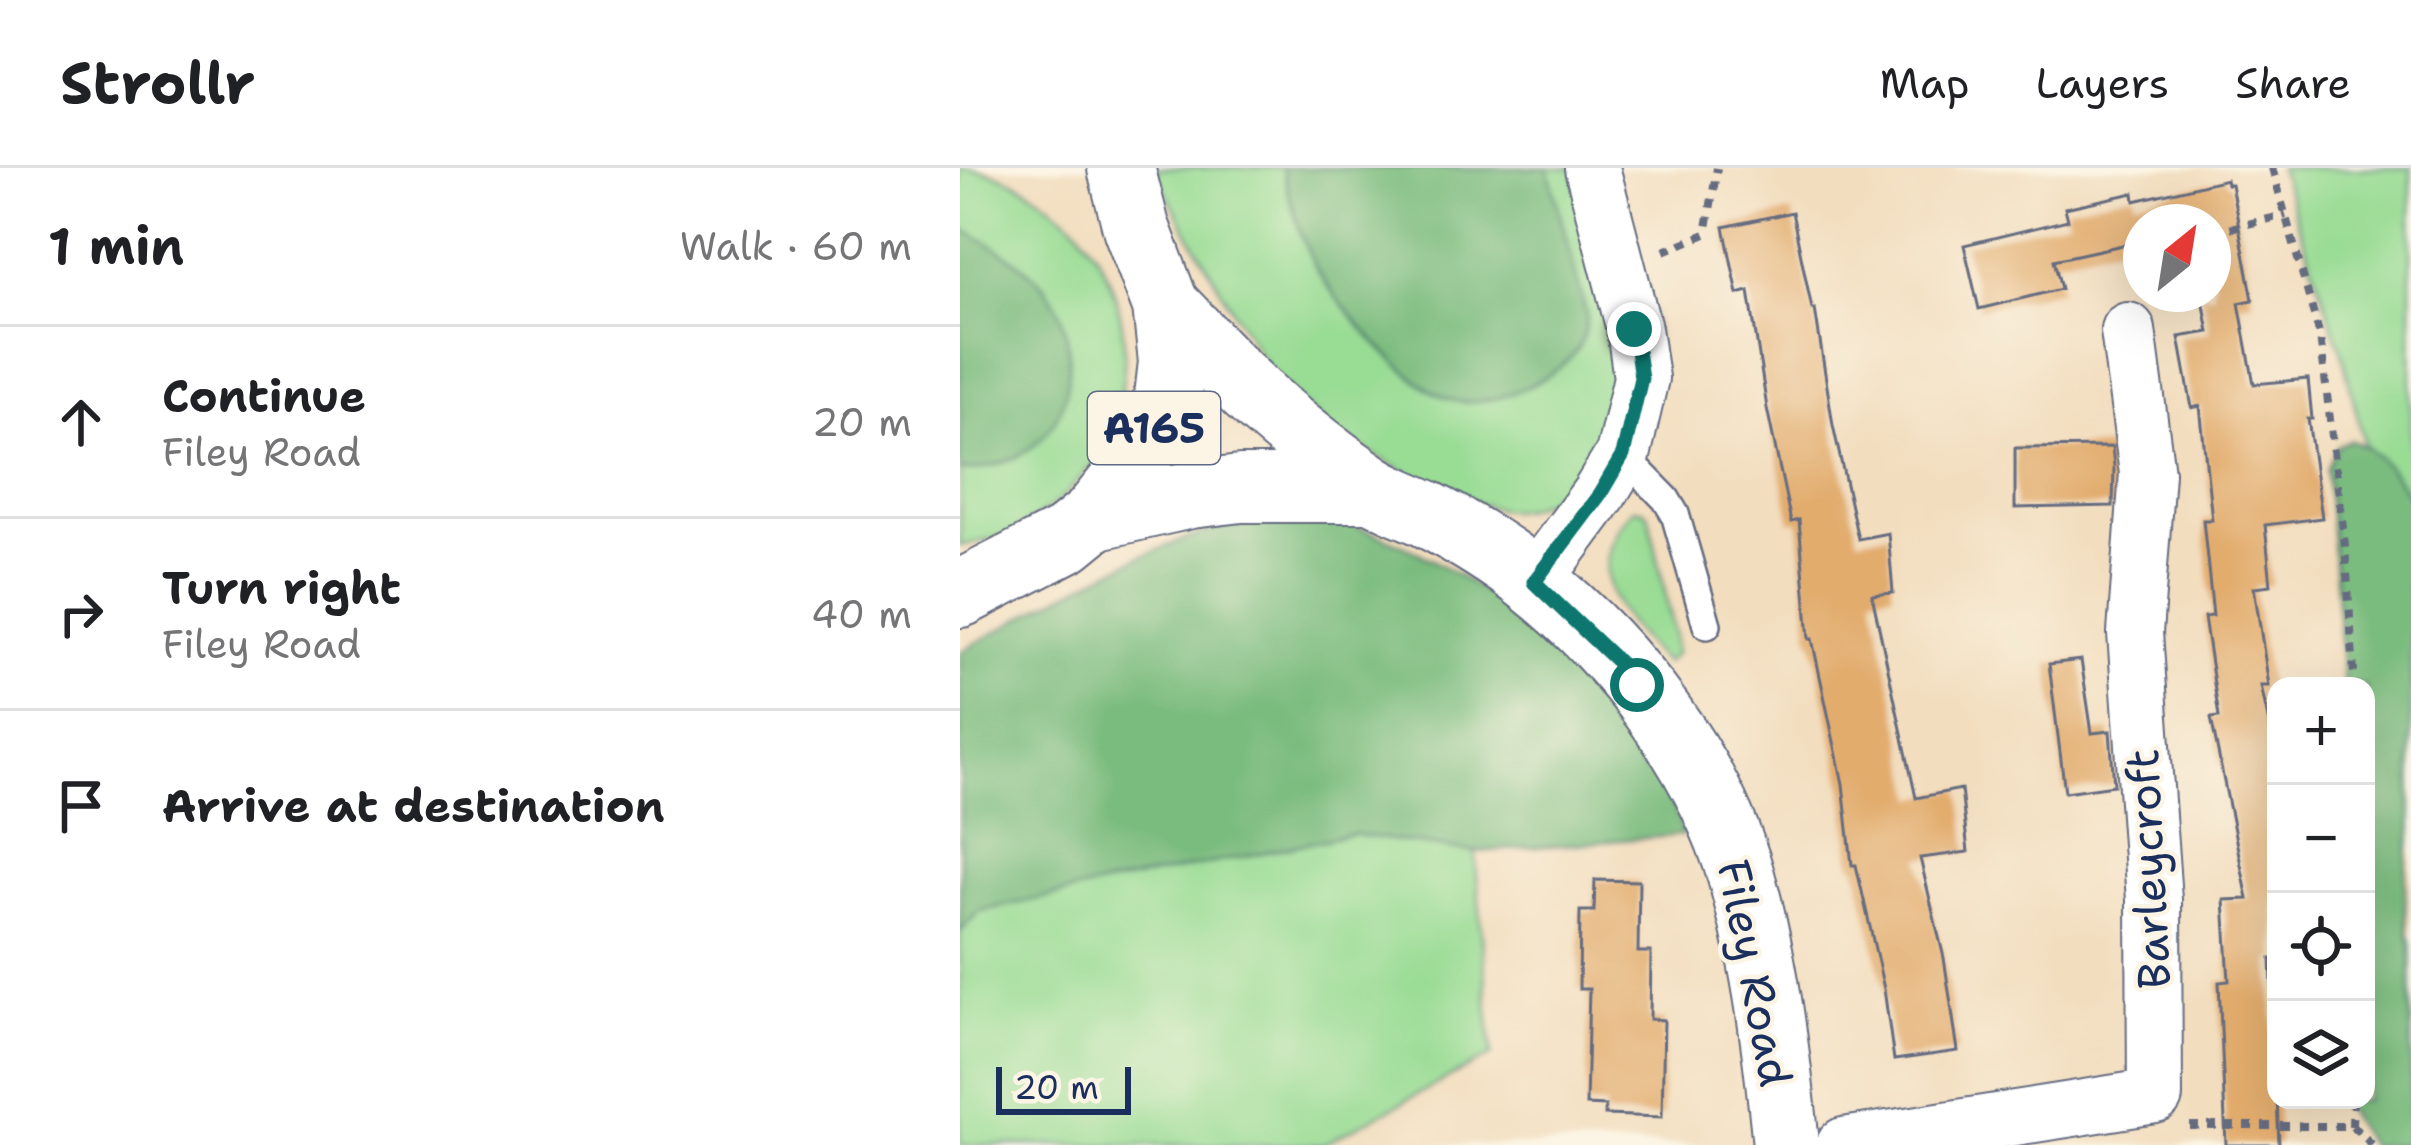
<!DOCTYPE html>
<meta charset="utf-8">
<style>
body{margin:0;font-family:"Shantell Sans",sans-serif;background:#f6f6f6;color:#202124}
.controls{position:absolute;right:36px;bottom:36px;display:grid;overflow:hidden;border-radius:24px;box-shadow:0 12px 48px #0002}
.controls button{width:108px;height:108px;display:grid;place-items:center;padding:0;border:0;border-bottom:3px solid #e0e0e0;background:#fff;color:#202124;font:60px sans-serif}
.compass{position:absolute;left:1163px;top:36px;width:108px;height:108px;border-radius:50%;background:#fff;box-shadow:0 12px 48px #0002;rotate:30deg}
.scale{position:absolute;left:36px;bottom:30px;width:135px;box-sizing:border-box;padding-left:12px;border:6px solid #1b2f5e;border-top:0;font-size:33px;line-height:42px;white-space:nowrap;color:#1b2f5e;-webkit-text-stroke:9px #fcf5e5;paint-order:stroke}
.stop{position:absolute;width:36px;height:36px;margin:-27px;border:9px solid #0f766e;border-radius:50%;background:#fff}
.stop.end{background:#0f766e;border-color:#fff;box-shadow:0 3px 12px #0008}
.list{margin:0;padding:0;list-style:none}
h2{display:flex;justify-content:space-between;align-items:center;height:156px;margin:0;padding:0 48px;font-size:51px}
h2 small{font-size:39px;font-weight:400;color:#757577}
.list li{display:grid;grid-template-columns:78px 1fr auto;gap:36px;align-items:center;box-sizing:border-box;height:192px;padding:0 48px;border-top:3px solid #e0e0e0}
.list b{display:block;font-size:45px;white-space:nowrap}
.list p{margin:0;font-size:39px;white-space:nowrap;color:#757577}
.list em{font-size:39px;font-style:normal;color:#757577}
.icon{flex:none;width:66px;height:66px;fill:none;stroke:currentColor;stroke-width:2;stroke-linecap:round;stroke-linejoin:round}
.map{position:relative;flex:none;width:1451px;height:977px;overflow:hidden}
header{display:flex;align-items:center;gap:72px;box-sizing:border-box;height:168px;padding:0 60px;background:#fff;border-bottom:3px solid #e0e0e0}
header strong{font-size:57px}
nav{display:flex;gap:66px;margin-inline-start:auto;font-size:42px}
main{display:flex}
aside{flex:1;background:#fff}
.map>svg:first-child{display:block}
</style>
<header>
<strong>Strollr</strong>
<nav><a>Map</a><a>Layers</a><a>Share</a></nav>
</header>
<main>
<aside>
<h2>1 min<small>Walk · 60 m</small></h2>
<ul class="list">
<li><svg class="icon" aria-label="ahead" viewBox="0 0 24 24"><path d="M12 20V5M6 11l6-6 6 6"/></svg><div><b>Continue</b><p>Filey Road</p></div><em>20 m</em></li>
<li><svg class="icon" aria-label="right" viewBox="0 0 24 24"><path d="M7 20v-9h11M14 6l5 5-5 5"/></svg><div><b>Turn right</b><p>Filey Road</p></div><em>40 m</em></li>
<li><svg class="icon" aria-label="arrive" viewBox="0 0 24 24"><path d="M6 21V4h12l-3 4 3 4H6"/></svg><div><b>Arrive at destination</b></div></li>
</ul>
</aside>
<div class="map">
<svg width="1451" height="977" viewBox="0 0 1451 977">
<rect width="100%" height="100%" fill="#fcf5e5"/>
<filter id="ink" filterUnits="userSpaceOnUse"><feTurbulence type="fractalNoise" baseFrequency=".00833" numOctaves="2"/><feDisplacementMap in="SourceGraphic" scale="24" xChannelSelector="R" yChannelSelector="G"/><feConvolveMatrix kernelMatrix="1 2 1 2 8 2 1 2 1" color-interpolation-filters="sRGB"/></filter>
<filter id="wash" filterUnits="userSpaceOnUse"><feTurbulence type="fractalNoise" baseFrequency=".004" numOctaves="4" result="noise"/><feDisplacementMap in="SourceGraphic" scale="48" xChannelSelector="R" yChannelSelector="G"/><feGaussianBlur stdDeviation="2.7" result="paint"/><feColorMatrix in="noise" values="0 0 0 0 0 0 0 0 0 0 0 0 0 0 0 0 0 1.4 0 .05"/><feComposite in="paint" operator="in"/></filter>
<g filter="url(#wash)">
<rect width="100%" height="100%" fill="#f2ddbe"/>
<path fill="#99dc94" stroke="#5a8679" stroke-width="3" d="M0 0C33 0 66 17 91 37 100 45 111 52 119 61 193 153 175 285 76 349 66 355 56 364 45 368 31 373 14 374 0 378Z
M196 0H613C627 58 658 148 654 206 650 261 616 335 554 342 520 346 401 283 372 261 351 245 330 224 312 204 301 191 292 174 283 158 254 112 228 64 201 16Z
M1319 0H1451V466L1381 181Z
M674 340 684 342 689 348 714 468 715 486 705 495C669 462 627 413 657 363 662 353 666 347 674 340Z
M392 666 515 684 532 887 362 977H0V764L19 743Z"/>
<path fill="#7abc7e" stroke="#4a766e" stroke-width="3" d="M322 0H588L627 149C626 180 606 198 580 212 556 225 527 236 500 234 458 230 374 134 354 97 339 67 331 32 322 0Z
M0 60C33 76 76 101 95 134 106 153 109 177 109 198 106 265 64 299 0 303Z
M1390 272C1418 281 1436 308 1451 332V668C1444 704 1441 741 1451 777V977H1408L1384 938V932H1406V518H1384L1366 302 1377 278Z
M343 350C361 352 380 353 397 359 523 400 687 536 723 667L515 684 392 666 19 743 0 764V484C90 435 194 369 296 353 311 351 327 351 343 350Z"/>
<g id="blocks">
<path fill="#e2ac6d" d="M1266 11 1267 16H1271L1293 132 1279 135 1294 216 1348 211 1352 251H1348L1362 350 1305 357 1311 417 1294 419 1309 518H1301L1316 589V791H1311L1319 977H1266L1259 814 1269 813 1264 732 1288 731 1251 550 1259 549 1244 449 1253 448 1243 352H1252L1240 238 1232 240 1219 169 1249 164 1242 126H1253V54H1181V73L1094 92 1101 121 1019 141 1004 77 1108 52 1105 40 1174 25 1175 33Z
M832 44 852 141H855L873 257 898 371 928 365 933 425 912 427 956 630 1001 621 1008 684 960 690 984 790 998 883 934 892 924 821 896 697H892L883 616 852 471H849L839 352 831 354 807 240 789 123 778 126 764 59Z
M1152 279 1154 299 1153 338 1055 340V280Z
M1121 492 1132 565 1150 563 1154 617 1105 624 1089 496Z
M635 712 679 713 678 784H691L690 851 704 852 702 949 645 947V938L626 937 629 821H619L620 743H634Z"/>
</g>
</g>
<g filter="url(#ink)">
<use href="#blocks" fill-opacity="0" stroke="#666c80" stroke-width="3"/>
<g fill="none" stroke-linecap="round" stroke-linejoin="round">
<g stroke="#666c80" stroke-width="32">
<path id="service" d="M663 287 706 331 715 346 747 457"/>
</g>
<g stroke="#666c80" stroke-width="58">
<path id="minor" d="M574 414 639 326 663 287 681 210 674 161 632 0
M884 977 1195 928 1194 732 1175 465 1187 305 1168 162"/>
</g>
<g stroke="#666c80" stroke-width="70">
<path id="tertiary" d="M206 138C240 172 272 210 309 241 340 268 375 295 410 319 427 330 448 337 467 346 504 365 542 388 574 414 665 486 749 596 781 708 806 795 817 887 826 977
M134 349 230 327 281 321H413"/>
</g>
<g stroke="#666c80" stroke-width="70">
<path id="trunk" d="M0 426 107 371 134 349 173 301 208 229 212 194 206 138 176 59 161 0"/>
</g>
<path stroke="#666c80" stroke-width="8" stroke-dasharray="9 9" stroke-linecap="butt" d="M1312 0 1360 168 1385 377 1395 518
M1253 64 1326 47
M704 83 746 66 757 0
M1230 958H1392L1413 977
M1392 958 1393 932"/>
<use href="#service" stroke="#fff" stroke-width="27"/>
<use href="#minor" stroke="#fff" stroke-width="54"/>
<use href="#tertiary" stroke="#fff" stroke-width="66"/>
<use href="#trunk" stroke="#fff" stroke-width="66"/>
</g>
</g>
<g fill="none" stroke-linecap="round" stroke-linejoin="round" filter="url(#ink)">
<path stroke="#0f766e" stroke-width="15" d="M674 161 681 210 663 287 640 326 574 414 660 496 677 517"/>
</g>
<g text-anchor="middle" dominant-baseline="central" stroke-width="9" stroke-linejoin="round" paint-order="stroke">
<rect fill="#fcf5e5" stroke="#5e6a86" stroke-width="3" x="128" y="224" width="132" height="72" rx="9"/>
<g font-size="42" font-weight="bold" fill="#1b2f5e">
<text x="194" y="260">A165</text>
</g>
<g font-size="45" fill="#1b2f5e" stroke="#fcf5e5">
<text transform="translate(1188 701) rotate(-93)">Barleycroft</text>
<text transform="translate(795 805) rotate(79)">Filey Road</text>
</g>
</g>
</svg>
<div class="controls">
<button>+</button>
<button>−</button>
<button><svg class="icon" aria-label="locate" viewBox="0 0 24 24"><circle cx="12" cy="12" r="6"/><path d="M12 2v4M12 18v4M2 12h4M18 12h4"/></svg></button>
<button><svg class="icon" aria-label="layers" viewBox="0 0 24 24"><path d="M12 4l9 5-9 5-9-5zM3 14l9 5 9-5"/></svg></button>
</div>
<svg class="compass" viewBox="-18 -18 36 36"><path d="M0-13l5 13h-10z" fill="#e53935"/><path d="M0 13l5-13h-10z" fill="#757577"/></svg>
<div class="scale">20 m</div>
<div class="stop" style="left:677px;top:517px"></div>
<div class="stop end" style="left:674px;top:161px"></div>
</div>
</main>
